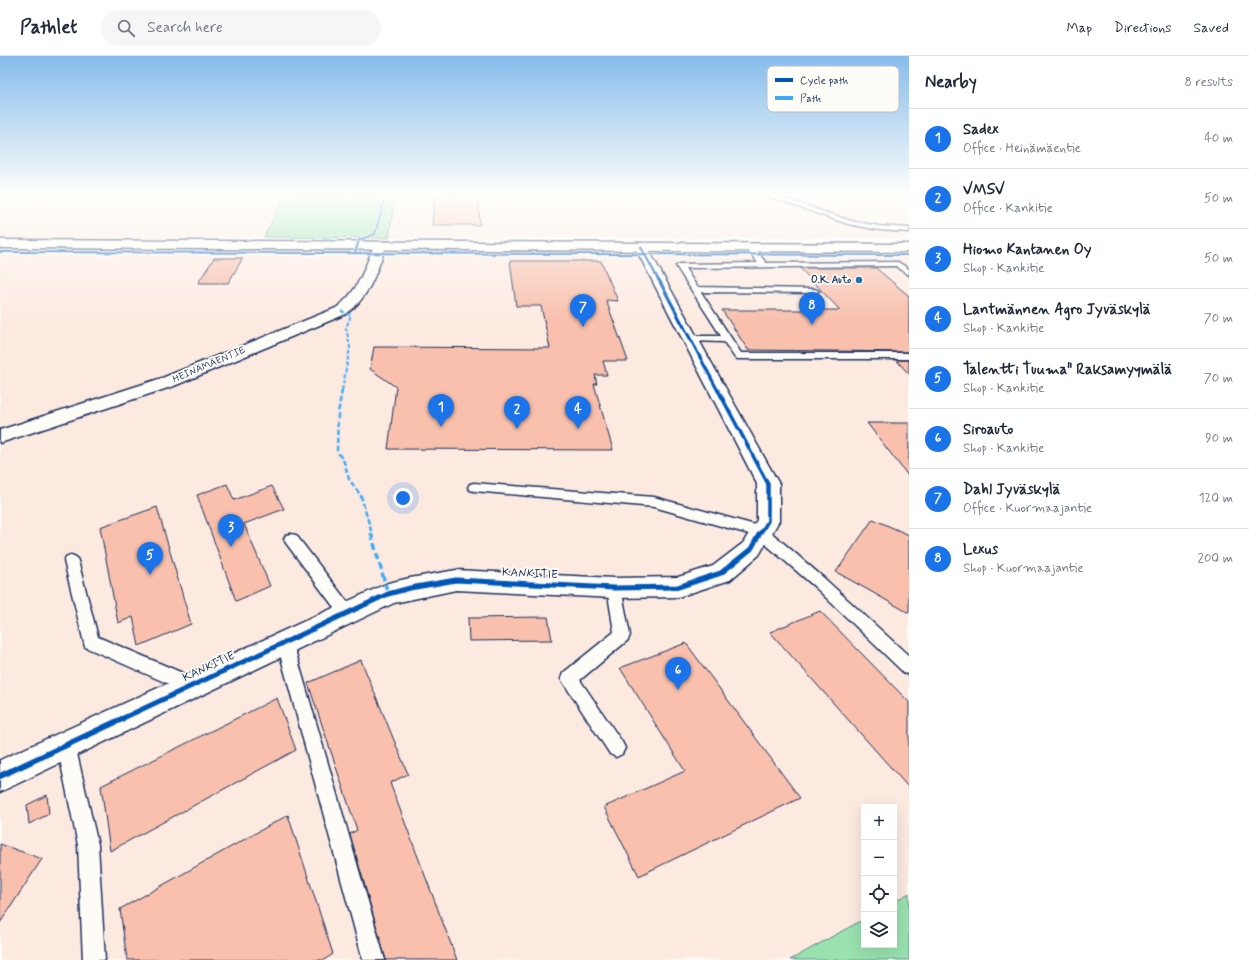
<!DOCTYPE html>
<meta charset="utf-8">
<style>
body{margin:0;font-family:Mynerve,sans-serif;background:#f6f6f7;color:#1f2937}
.controls{position:absolute;right:12px;bottom:12px;display:grid;overflow:hidden;border-radius:0px;box-shadow:0 4px 16px #0002}
.controls button{width:36px;height:36px;display:grid;place-items:center;padding:0;border:0;border-bottom:1px solid #e0e1e3;background:#fff;color:#1f2937;font:20px sans-serif}
.you{position:absolute;left:403px;top:442px;width:14px;height:14px;margin:-10px;border:3px solid #fff;border-radius:50%;background:#1a73e8;box-shadow:0 0 0 6px #1a73e833}
.badge{display:grid;place-items:center;width:26px;height:26px;border-radius:50%;background:#1a73e8;color:#fff;font-size:13px;font-weight:700}
.pin{position:absolute;translate:-50% -33px;filter:drop-shadow(0 1px 2px #0008)}
.pin::after{content:'';position:absolute;top:21px;width:14px;height:12px;background:inherit;clip-path:polygon(0 0,100% 0,50% 100%)}
.list{margin:0;padding:0;list-style:none}
h2{display:flex;justify-content:space-between;align-items:center;height:52px;margin:0;padding:0 16px;font-size:17px}
h2 small{font-size:13px;font-weight:400;color:#747a83}
.list li{display:grid;grid-template-columns:26px 1fr auto;gap:12px;align-items:center;box-sizing:border-box;height:60px;padding:0 16px;border-top:1px solid #e0e1e3}
.list b{display:block;font-size:15px;white-space:nowrap}
.list p{margin:0;font-size:13px;white-space:nowrap;color:#747a83}
.list em{font-size:13px;font-style:normal;color:#747a83}
.icon{flex:none;width:22px;height:22px;fill:none;stroke:currentColor;stroke-width:2;stroke-linecap:round;stroke-linejoin:round}
.map{position:relative;flex:none;width:909px;height:904px;overflow:hidden}
header{display:flex;align-items:center;gap:24px;box-sizing:border-box;height:56px;padding:0 20px;background:#fff;border-bottom:1px solid #e0e1e3}
header strong{font-size:19px}
nav{display:flex;gap:22px;margin-inline-start:auto;font-size:14px}
.search{width:280px;height:36px;background:#f6f6f7;display:flex;align-items:center;gap:10px;box-sizing:border-box;padding:0 14px;border-radius:22px;color:#747a83;font-size:15px}
main{display:flex}
aside{flex:1;background:#fff}
.map>svg:first-child{display:block}
</style>
<header>
<strong>Pathlet</strong>
<div class="search"><svg class="icon" aria-label="search" viewBox="0 0 24 24"><circle cx="10" cy="10" r="6"/><path d="M15 15l6 6"/></svg>Search here</div>
<nav><a>Map</a><a>Directions</a><a>Saved</a></nav>
</header>
<main>
<div class="map">
<svg width="909" height="904" viewBox="0 0 909 904">
<rect width="100%" height="100%" fill="#fdfcf7"/>
<filter id="ink" filterUnits="userSpaceOnUse"><feTurbulence type="fractalNoise" baseFrequency=".025" numOctaves="2"/><feDisplacementMap in="SourceGraphic" scale="8" xChannelSelector="R" yChannelSelector="G"/><feConvolveMatrix kernelMatrix="1 2 1 2 8 2 1 2 1" color-interpolation-filters="sRGB"/></filter>
<g filter="url(#ink)">
<path fill="#fceae1" d="M0 139H285L264 181 0 185Z
M395 139H909V182H389Z
M0 199 909 201V837L894 846V751H864V863L790 904H0Z"/>
<path fill="#99e1af" stroke="#5a8886" d="M285 139H395L389 182 264 181Z
M909 837V904H790L864 863V889H894V846Z"/>
<path fill="#f8c0ad" stroke="#1b2f5e" d="M435 139H478L480 169H432Z
M214 202H243L228 227H198Z
M510 205H601L618 245 606 244 628 305H603L607 319H595L597 328H594L613 394 388 393 396 331 370 313 374 291 550 292 541 250H516Z
M800 212H876L909 240V296L748 294 722 254H840Z
M896 304H909V318Z
M867 367H909V421Z
M227 428 234 444 272 430 284 453 244 468 270 530 236 545 197 439Z
M157 451 191 568 139 590 133 561 118 567 100 471Z
M873 463 909 479V557L836 516Z
M820 555 909 646V732L770 576Z
M548 561 552 584 469 585 468 562Z
M686 587 800 742 639 820 604 751 685 715 620 612Z
M361 604 408 718 390 727 457 904H386L350 778 357 774 308 627Z
M277 642 296 694 110 795 101 730Z
M47 739 49 758 29 768 27 749Z
M288 759 333 898 324 904H127L120 853Z
M0 788 42 803 0 867Z"/>
<g fill="none" stroke-linecap="round" stroke-linejoin="round">
<g stroke="#1b2f5e" stroke-width="3">
<path id="lane" d="M764 139H774L851 165 879 170 909 172V176L879 174 848 168Z
M746 189H752L766 207 898 206 909 213V219L896 210 685 212 697 231 815 233 819 235 815 237 701 236 741 297H909V303H738L735 302 724 286 688 285 686 283 691 280H721L676 210 680 208 758 207 745 191Z
M474 427 654 441 766 472 825 523 909 600V619L903 616 815 531 756 480 654 451 474 435 470 434 468 431 470 428Z
M291 478 296 479 352 552 355 557 352 562 347 564 342 562 286 487 284 483 286 479Z
M71 499 76 501 78 505 98 581 199 624 201 630 199 636 193 638 187 636 85 591 64 505 66 501Z
M614 526 619 528 621 532 630 579 628 584 580 624 622 686 625 692 622 698 616 701 610 698 561 623 563 617 614 576 607 532 609 528Z
M285 580 291 582 293 587 385 904H363L277 587 279 582Z
M66 680 72 683 75 689 98 789 105 904H83L78 789 57 689 60 683Z"/>
</g>
<g stroke="#1b2f5e" stroke-width="3">
<path id="street" d="M380 186 384 187 386 190C376 216 370 241 346 258L174 330 0 387V374L162 322 336 252C359 235 363 215 374 190L376 187Z
M641 187 645 188 647 191 779 428V465L759 499 730 524 678 541 614 542 456 534 394 547 0 736V704L388 527 410 522 456 514 614 522 678 521 713 510 743 487 757 464V428L635 191 637 188Z"/>
</g>
<g stroke="#1b2f5e" stroke-width="3">
<path id="secondary" d="M0 184 909 188V196L0 192Z"/>
</g>
<use href="#lane" fill="#fdfcf7" fill-rule="evenodd"/>
<use href="#street" fill="#fdfcf7" fill-rule="evenodd"/>
<use href="#secondary" fill="#fdfcf7" fill-rule="evenodd"/>
<path stroke="#3fa9f5" stroke-width="2" stroke-dasharray="4 2" stroke-linecap="butt" d="M341 255 351 259 346 272 350 291 342 335"/>
<path stroke="#3fa9f5" stroke-width="2.5" stroke-dasharray="5.5 2.5" stroke-linecap="butt" d="M342 334 338 357 337 395 344 406 349 423 361 440 372 478"/>
<path stroke="#3fa9f5" stroke-width="3.5" stroke-dasharray="7 3.5" stroke-linecap="butt" d="M371 477 388 538"/>
<g stroke="#fdfcf7" stroke-width="3.5">
<path id="cycleway-far4" d="M641 191 659 225
M0 196 909 199
M355 197 359 184 375 178 386 139"/>
</g>
<g stroke="#fdfcf7" stroke-width="5">
<path id="cycleway-far3" d="M659 224 718 335"/>
</g>
<g stroke="#fdfcf7" stroke-width="6">
<path id="cycleway-far2" d="M718 334 768 428V465L760 478"/>
</g>
<g stroke="#fdfcf7" stroke-width="8">
<path id="cycleway-far1" d="M119 664 388 538 410 532 456 524 614 532 678 531 721 517 751 493 760 477"/>
</g>
<g stroke="#fdfcf7" stroke-width="8">
<path id="cycleway" d="M0 720 122 663"/>
</g>
<use href="#cycleway-far4" stroke="#0057b8" stroke-width="2"/>
<use href="#cycleway-far3" stroke="#0057b8" stroke-width="3"/>
<use href="#cycleway-far2" stroke="#0057b8" stroke-width="3.5"/>
<use href="#cycleway-far1" stroke="#0057b8" stroke-width="5"/>
<use href="#cycleway" stroke="#0057b8" stroke-width="6"/>
</g>
</g>
<linearGradient id="sky" x2="0" y2="1"><stop stop-color="#87bcec"/><stop offset="0.52" stop-color="#fefefb"/><stop offset="1" stop-color="#fefefb" stop-opacity="0"/></linearGradient>
<rect width="909" height="266" fill="url(#sky)"/>
<circle fill="#1f6fb2" stroke="#fdfcf7" stroke-width="1.5" cx="859" cy="224" r="4"/>
<g text-anchor="middle" dominant-baseline="central" stroke-width="3.5" stroke-linejoin="round" paint-order="stroke">
<g font-size="10" font-weight="bold" fill="#1b2f5e" stroke="#fdfcf7" text-anchor="end">
<text x="851" y="224">O.K. Auto</text>
</g>
<g font-size="10" fill="#1b2f5e" stroke="#fdfcf7">
<text transform="translate(209 309) rotate(-23)">HEINÄMÄENTIE</text>
</g>
<g font-size="12" fill="#1b2f5e" stroke="#fdfcf7">
<text transform="translate(530 518) rotate(3)">KANKITIE</text>
<text transform="translate(209 611) rotate(-25)">KANKITIE</text>
</g>
</g>
<rect x="767" y="10" width="132" height="46" rx="6" fill="#fdfcf7" stroke="#b9bec9" stroke-width="1"/>
<rect x="775" y="22" width="18" height="4" fill="#0057b8"/>
<rect x="775" y="40" width="18" height="4" fill="#3fa9f5"/>
<g font-size="11" fill="#1b2f5e">
<text x="800" y="28">Cycle path</text>
<text x="800" y="46">Path</text>
</g>
</svg>
<div class="controls">
<button>+</button>
<button>−</button>
<button><svg class="icon" aria-label="locate" viewBox="0 0 24 24"><circle cx="12" cy="12" r="6"/><path d="M12 2v4M12 18v4M2 12h4M18 12h4"/></svg></button>
<button><svg class="icon" aria-label="layers" viewBox="0 0 24 24"><path d="M12 4l9 5-9 5-9-5zM3 14l9 5 9-5"/></svg></button>
</div>
<div class="you"></div>
<div class="pin badge" style="left:441px;top:371px">1</div>
<div class="pin badge" style="left:517px;top:373px">2</div>
<div class="pin badge" style="left:231px;top:491px">3</div>
<div class="pin badge" style="left:578px;top:373px">4</div>
<div class="pin badge" style="left:150px;top:519px">5</div>
<div class="pin badge" style="left:678px;top:634px">6</div>
<div class="pin badge" style="left:583px;top:271px">7</div>
<div class="pin badge" style="left:812px;top:269px">8</div>
</div>
<aside>
<h2>Nearby<small>8 results</small></h2>
<ul class="list">
<li><span class="badge">1</span><div><b>Sadex</b><p>Office · Heinämäentie</p></div><em>40 m</em></li>
<li><span class="badge">2</span><div><b>VMSV</b><p>Office · Kankitie</p></div><em>50 m</em></li>
<li><span class="badge">3</span><div><b>Hiomo Kantanen Oy</b><p>Shop · Kankitie</p></div><em>50 m</em></li>
<li><span class="badge">4</span><div><b>Lantmännen Agro Jyväskylä</b><p>Shop · Kankitie</p></div><em>70 m</em></li>
<li><span class="badge">5</span><div><b>Talentti Tuuma&quot; Raksamyymälä</b><p>Shop · Kankitie</p></div><em>70 m</em></li>
<li><span class="badge">6</span><div><b>Siroauto</b><p>Shop · Kankitie</p></div><em>90 m</em></li>
<li><span class="badge">7</span><div><b>Dahl Jyväskylä</b><p>Office · Kuormaajantie</p></div><em>120 m</em></li>
<li><span class="badge">8</span><div><b>Lexus</b><p>Shop · Kuormaajantie</p></div><em>200 m</em></li>
</ul>
</aside>
</main>
